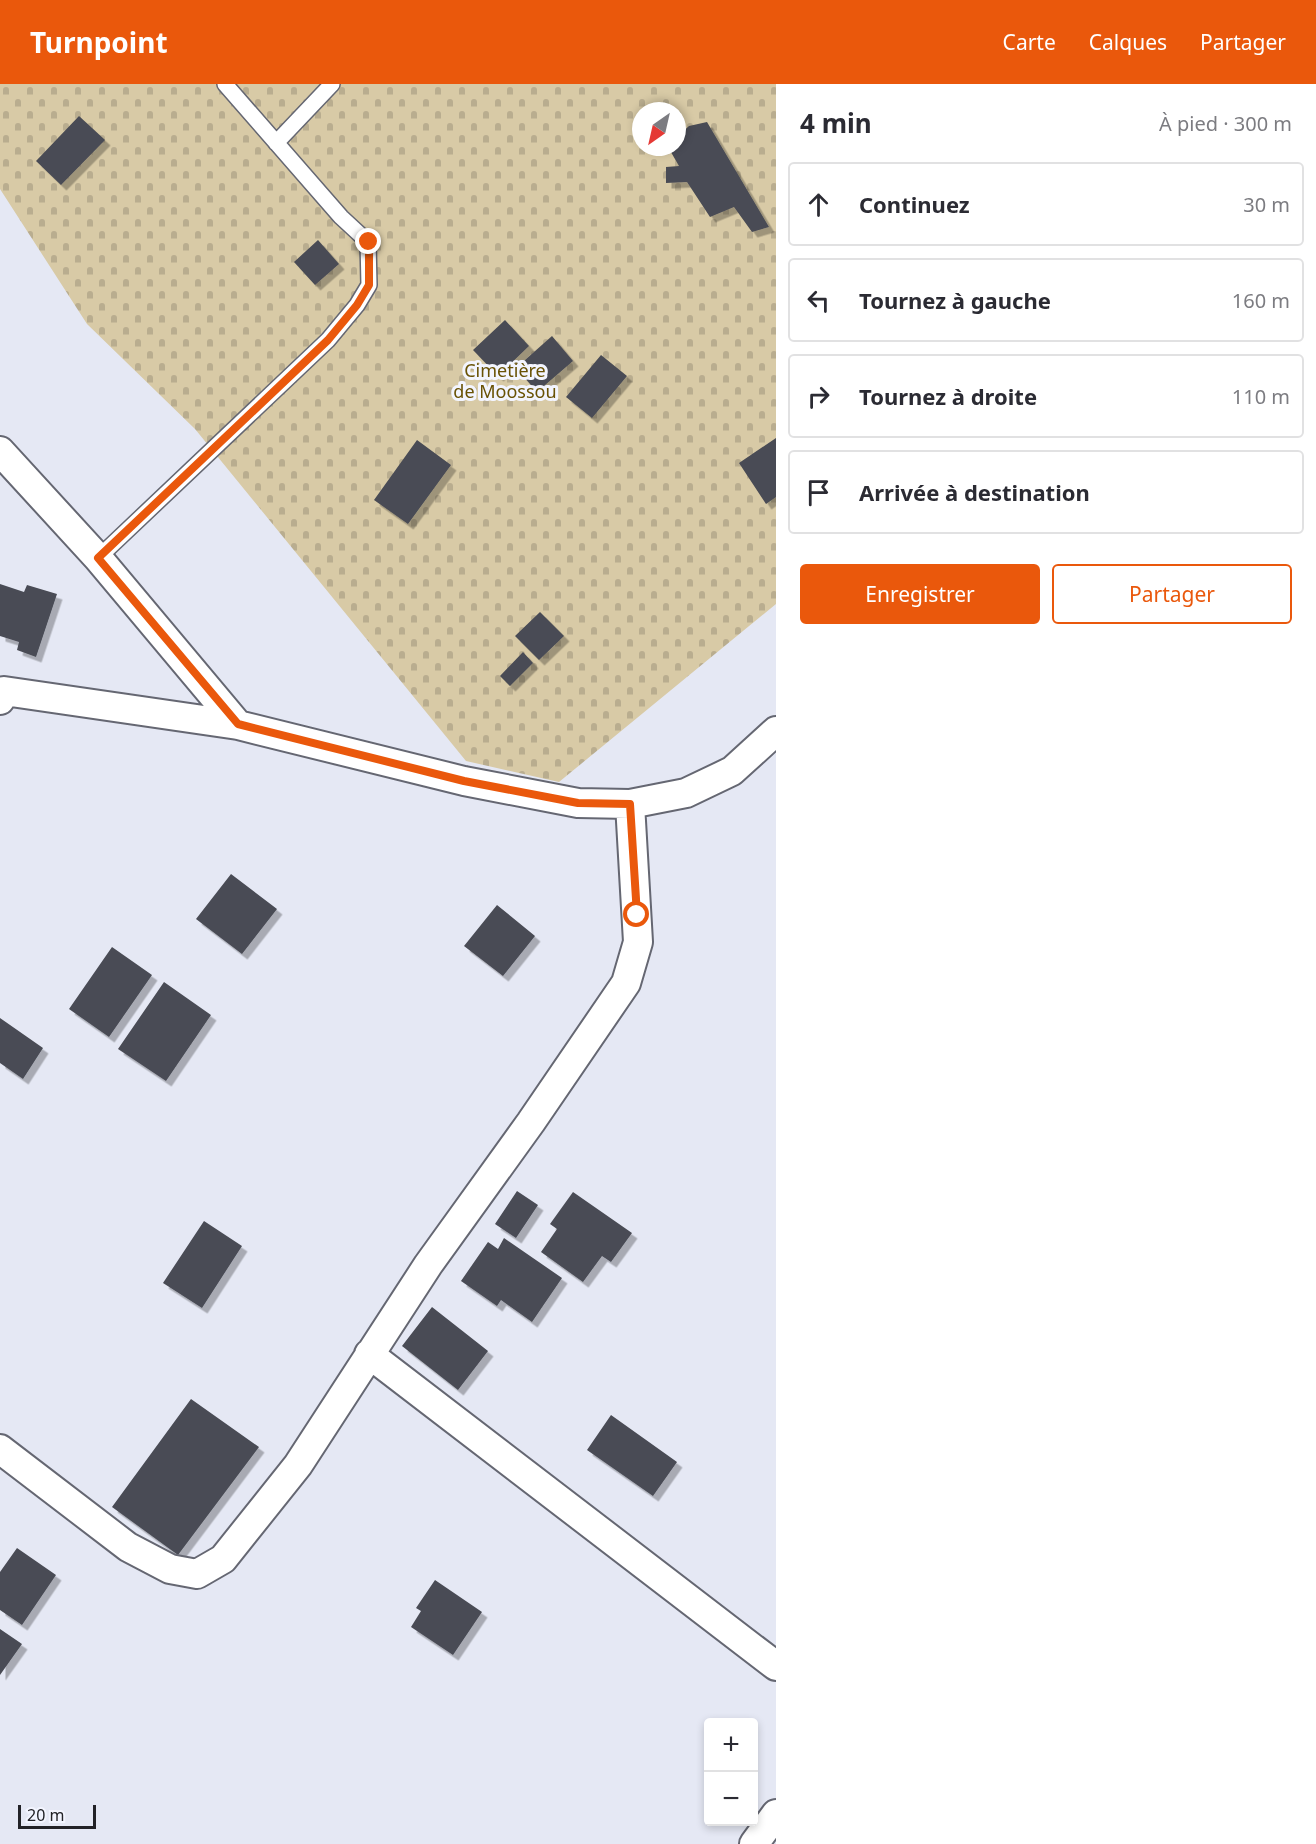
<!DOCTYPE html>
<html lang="fr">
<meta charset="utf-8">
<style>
body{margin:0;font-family:"Noto Sans",sans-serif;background:#f2f2f3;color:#2b2b33}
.controls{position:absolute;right:18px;bottom:18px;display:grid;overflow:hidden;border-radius:6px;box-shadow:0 3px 9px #0003}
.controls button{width:54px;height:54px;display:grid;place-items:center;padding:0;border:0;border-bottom:2px solid #e1e1e2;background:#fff;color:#2b2b33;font:30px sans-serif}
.compass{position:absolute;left:632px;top:18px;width:54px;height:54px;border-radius:50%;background:#fff;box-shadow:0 3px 9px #0003;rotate:214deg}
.scale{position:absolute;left:18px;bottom:15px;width:78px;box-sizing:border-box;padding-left:6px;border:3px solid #222227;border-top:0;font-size:16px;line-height:21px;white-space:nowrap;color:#222227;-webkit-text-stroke:4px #f3f5ff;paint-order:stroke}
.stop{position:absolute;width:18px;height:18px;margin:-14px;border:4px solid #ea580c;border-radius:50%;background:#fff}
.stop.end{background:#ea580c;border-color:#fff;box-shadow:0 2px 6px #0008}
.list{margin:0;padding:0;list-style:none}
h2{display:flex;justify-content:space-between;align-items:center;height:78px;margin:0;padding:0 24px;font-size:26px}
h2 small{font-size:20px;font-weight:400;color:#7c7c81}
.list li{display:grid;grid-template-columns:39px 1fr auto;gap:18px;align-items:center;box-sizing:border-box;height:84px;margin:0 12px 12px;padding:0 12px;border:2px solid #e1e1e2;border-radius:6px}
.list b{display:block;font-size:22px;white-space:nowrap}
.list em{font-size:20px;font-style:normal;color:#7c7c81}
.actions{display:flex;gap:12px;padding:18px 24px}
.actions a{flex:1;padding:14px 0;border:2px solid #ea580c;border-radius:6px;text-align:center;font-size:21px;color:#ea580c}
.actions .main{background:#ea580c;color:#fff}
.icon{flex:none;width:33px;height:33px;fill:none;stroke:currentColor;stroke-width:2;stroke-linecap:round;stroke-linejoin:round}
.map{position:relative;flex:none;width:776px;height:1760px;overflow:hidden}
header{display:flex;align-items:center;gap:36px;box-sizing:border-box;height:84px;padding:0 30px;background:#ea580c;color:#fff}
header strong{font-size:28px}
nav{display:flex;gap:33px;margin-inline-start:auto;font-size:21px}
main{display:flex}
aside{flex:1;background:#fff}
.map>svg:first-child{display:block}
</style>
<header>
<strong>Turnpoint</strong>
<nav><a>Carte</a><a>Calques</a><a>Partager</a></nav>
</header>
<main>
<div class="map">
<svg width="776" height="1760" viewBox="0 0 776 1760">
<defs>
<pattern id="cemetery-stones" width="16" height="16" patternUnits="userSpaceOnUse" patternTransform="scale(1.5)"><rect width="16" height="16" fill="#d8caa6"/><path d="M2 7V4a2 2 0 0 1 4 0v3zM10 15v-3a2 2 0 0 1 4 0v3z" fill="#b9ad8f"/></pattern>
<filter id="shadow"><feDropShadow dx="5.5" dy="5.5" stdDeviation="0" flood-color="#0004"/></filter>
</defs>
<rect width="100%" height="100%" fill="#e5e8f4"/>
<path fill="url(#cemetery-stones)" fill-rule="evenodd" d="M0 0H776V520L559 698 466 677 195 345 87 240 0 105ZM641 27H677V63H641Z"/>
<path fill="#494b54" filter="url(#shadow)" d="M79 32 105 56 61 101 36 77Z
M707 38 769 143 752 148 734 123 710 133 687 98 666 99V83L679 82 668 63H677V53L689 42Z
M318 156 339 180 315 201 294 178Z
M505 236 529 262 498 292 473 266Z
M552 252 573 277 537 308 516 284Z
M601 271 627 292 592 334 566 313Z
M776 354V413L766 420 739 379Z
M417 356 451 381 408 440 374 416Z
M0 500 24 508 27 501 57 510 36 573 17 566 19 558 0 552Z
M540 528 564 552 539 576 515 552Z
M523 568 533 579 510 602 500 592Z
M231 790 277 825 242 870 196 835Z
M497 821 535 852 503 892 464 862Z
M112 863 152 891 109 953 69 925Z
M164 898 211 931 166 997 118 965Z
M0 934 43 964 23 995 0 979Z
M517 1107 538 1121 516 1154 495 1140Z
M573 1108 632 1149 611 1178 602 1172 583 1198 541 1168 557 1145 550 1140Z
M204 1137 242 1162 202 1224 163 1199Z
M504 1154 562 1194 532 1238 501 1216 497 1222 461 1197 488 1158 498 1165Z
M432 1223 488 1267 458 1306 402 1262Z
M191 1315 259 1363 178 1471 112 1423Z
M611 1331 677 1378 653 1412 587 1366Z
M17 1464 56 1491 22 1541 0 1526V1488Z
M435 1496 482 1528 453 1571 411 1543 421 1527 416 1524Z
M0 1545 22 1560 0 1591Z"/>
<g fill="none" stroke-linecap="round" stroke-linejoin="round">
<g stroke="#656772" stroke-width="18">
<path id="lane" d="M276 59 332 0
M98 474 328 256 357 221 369 201 368 158 341 133 225 0"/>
</g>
<g stroke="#656772" stroke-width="32">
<path id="street" d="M0 367 98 474 238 641
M0 616 4 607 238 641 464 697 578 719 630 720 686 709 732 687 776 647
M369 1270 776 1582
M0 1365 128 1463 170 1485 197 1490 223 1475 298 1381 428 1181 531 1038 626 899 638 858 630 720
M754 1760 776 1730"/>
</g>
<use href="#lane" stroke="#fff" stroke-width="15"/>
<use href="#street" stroke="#fff" stroke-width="28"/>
</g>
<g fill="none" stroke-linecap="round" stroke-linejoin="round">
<path stroke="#ea580c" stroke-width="8" d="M369 158V201L357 221 328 256 98 474 238 640 464 697 578 719 630 720 637 831"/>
</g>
<g text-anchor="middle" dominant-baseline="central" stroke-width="6" stroke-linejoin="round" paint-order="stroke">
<g font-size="18" fill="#695205" stroke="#f3f5ff">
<text x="505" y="286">Cimetière<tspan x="505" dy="21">de Moossou</tspan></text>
</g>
</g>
</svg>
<div class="controls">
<button>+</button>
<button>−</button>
</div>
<svg class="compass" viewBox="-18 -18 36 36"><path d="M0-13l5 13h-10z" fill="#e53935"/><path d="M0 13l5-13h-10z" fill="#7c7c81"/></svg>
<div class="scale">20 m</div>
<div class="stop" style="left:637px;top:831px"></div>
<div class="stop end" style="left:369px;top:158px"></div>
</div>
<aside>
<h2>4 min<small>À pied · 300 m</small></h2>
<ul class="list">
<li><svg class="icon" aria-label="ahead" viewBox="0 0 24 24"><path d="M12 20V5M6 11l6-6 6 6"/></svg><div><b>Continuez</b></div><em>30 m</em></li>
<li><svg class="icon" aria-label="left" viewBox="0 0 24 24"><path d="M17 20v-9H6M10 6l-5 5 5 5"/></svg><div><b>Tournez à gauche</b></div><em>160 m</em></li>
<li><svg class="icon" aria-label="right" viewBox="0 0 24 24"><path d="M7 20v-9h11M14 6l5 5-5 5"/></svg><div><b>Tournez à droite</b></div><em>110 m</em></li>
<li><svg class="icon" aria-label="arrive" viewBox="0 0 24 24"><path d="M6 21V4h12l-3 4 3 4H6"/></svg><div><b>Arrivée à destination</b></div></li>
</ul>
<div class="actions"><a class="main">Enregistrer</a><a>Partager</a></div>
</aside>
</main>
